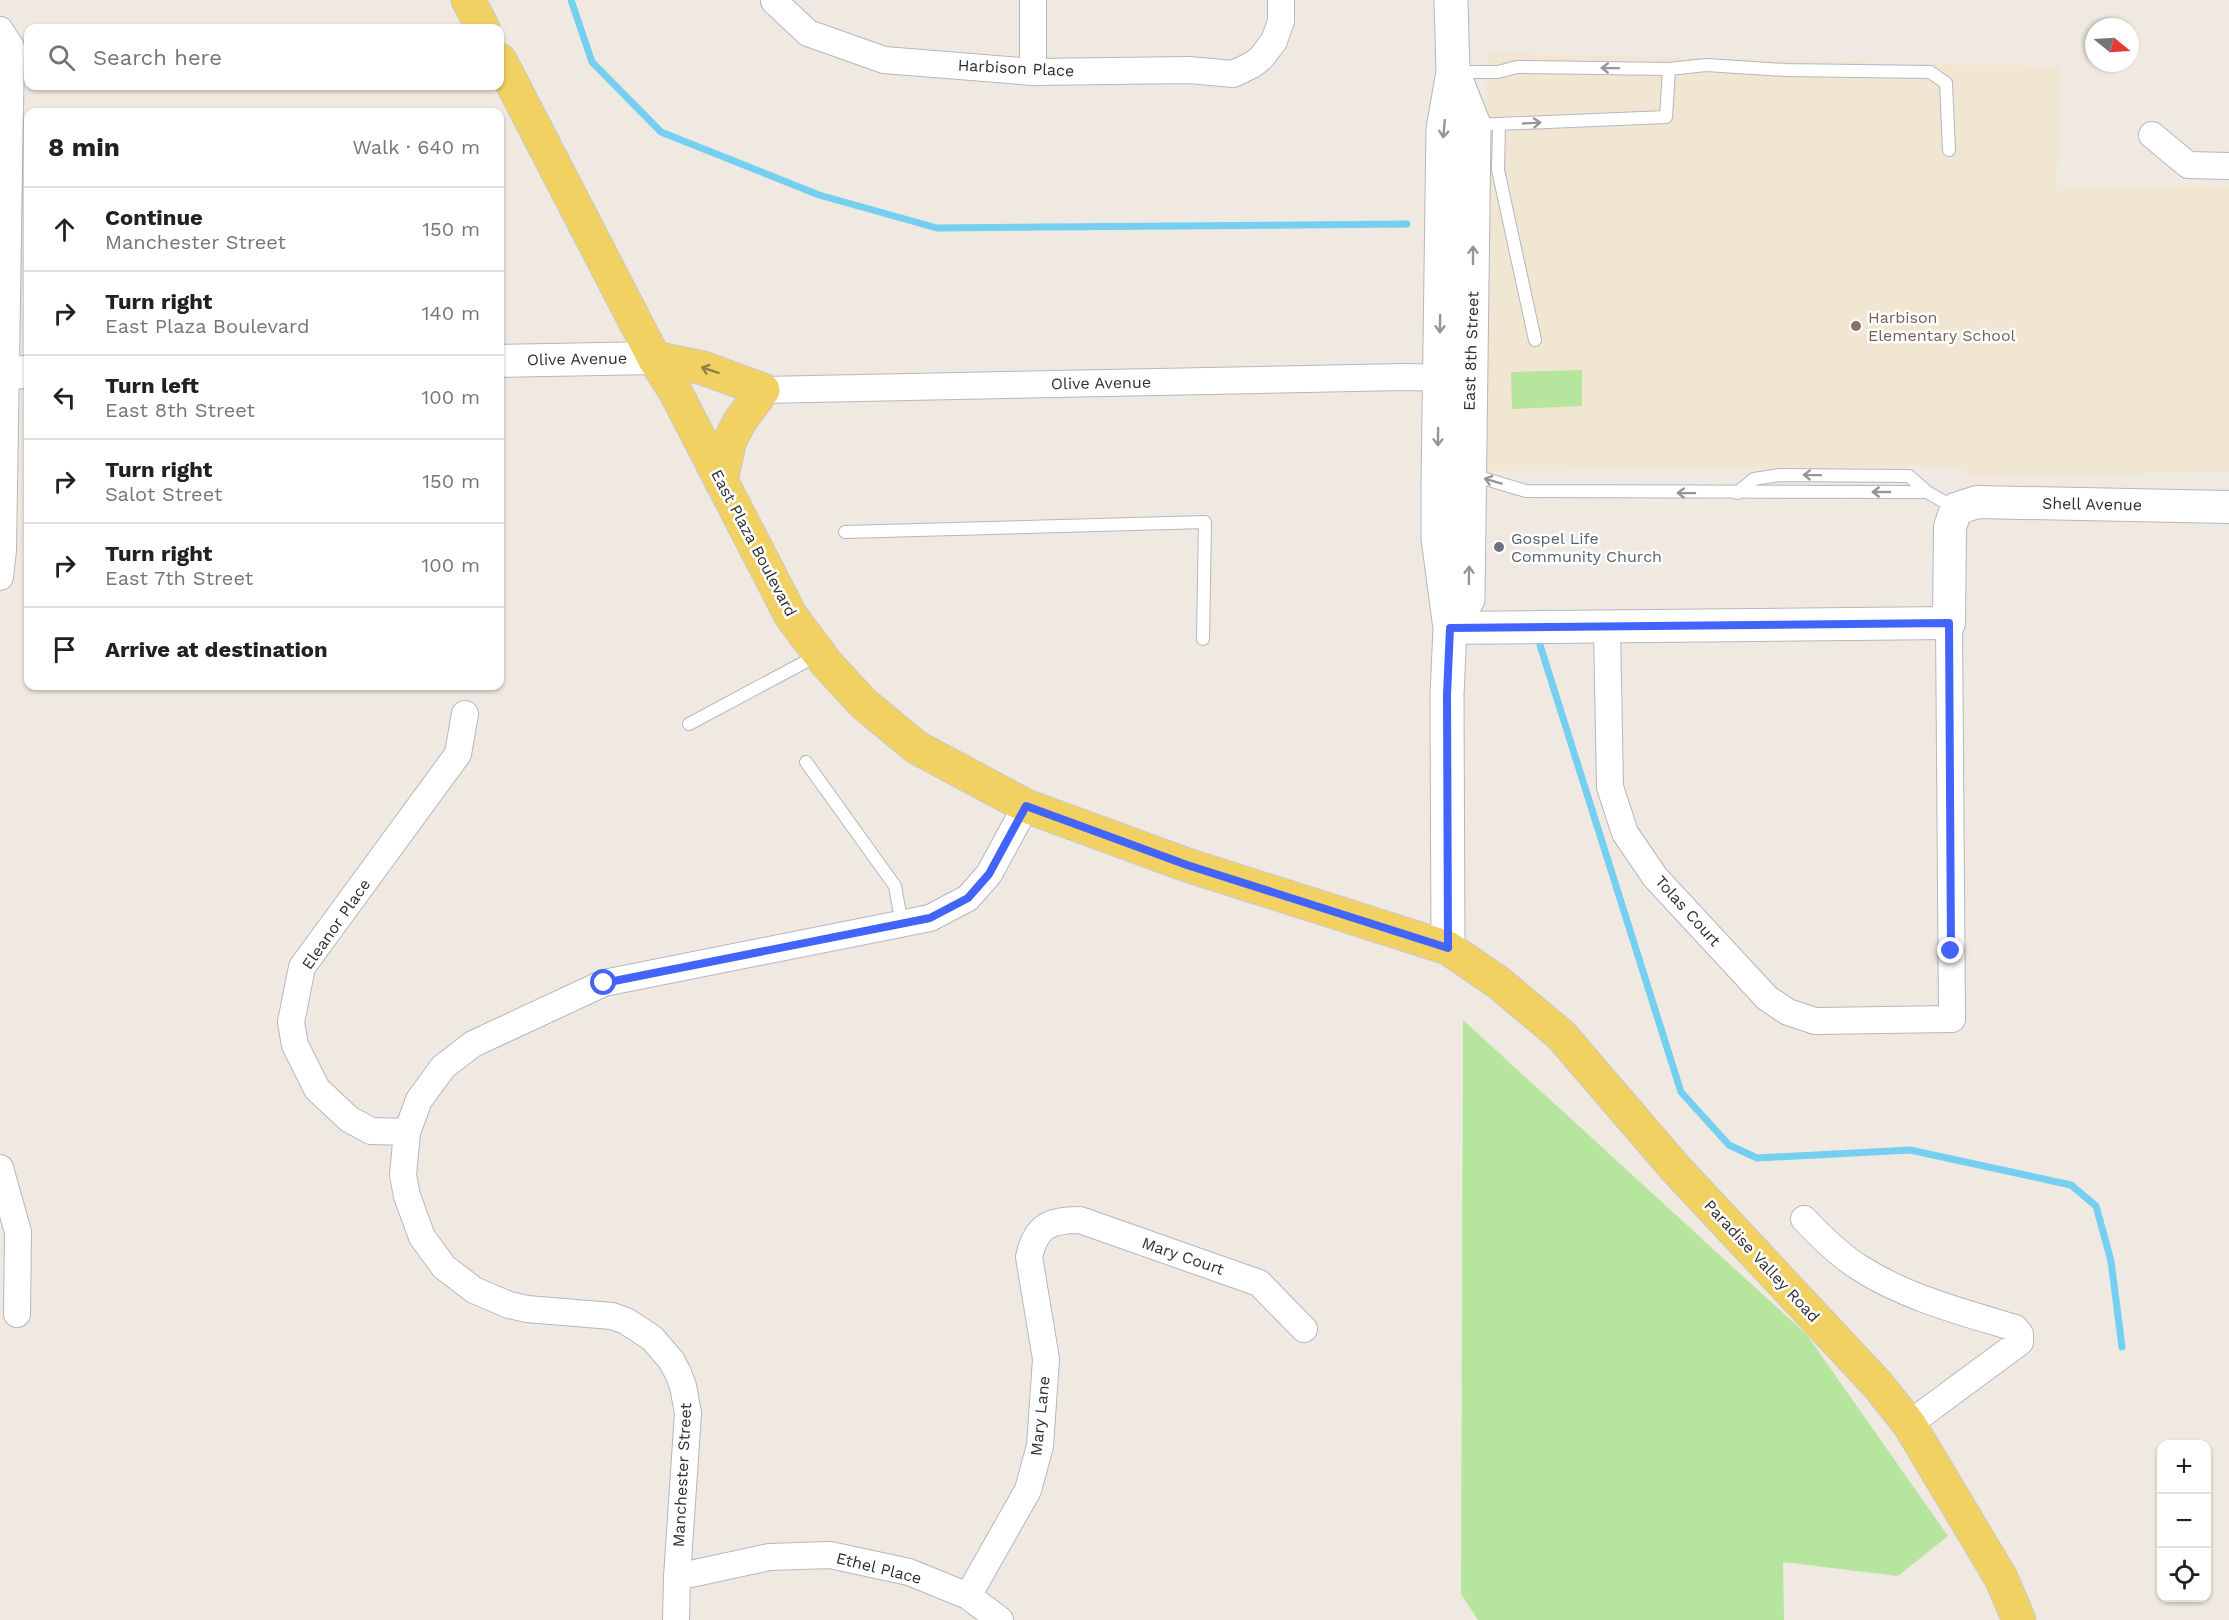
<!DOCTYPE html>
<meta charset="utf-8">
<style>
body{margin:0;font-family:"Work Sans",sans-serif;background:#f2f2f2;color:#202124}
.controls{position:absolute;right:18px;bottom:18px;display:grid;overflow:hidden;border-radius:12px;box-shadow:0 2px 4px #0004}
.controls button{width:54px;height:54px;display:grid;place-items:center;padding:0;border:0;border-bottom:2px solid #e0e0e0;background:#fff;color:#202124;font:30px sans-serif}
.compass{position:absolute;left:2085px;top:18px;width:54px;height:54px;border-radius:50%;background:#fff;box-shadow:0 2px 4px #0004;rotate:108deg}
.stop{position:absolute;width:18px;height:18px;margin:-14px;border:4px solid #4264fb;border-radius:50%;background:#fff}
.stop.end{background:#4264fb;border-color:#fff;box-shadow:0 2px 6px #0008}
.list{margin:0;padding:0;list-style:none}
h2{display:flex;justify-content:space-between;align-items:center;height:78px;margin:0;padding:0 24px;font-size:26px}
h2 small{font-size:20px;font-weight:400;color:#757577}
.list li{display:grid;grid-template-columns:39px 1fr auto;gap:18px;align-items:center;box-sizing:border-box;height:84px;padding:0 24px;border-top:2px solid #e0e0e0}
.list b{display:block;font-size:22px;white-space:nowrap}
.list p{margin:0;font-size:20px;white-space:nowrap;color:#757577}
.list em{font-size:20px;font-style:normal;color:#757577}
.icon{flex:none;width:33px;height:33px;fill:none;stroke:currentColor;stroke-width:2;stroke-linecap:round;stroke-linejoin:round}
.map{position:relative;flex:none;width:2229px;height:1620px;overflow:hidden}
.search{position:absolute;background:#fff;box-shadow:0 2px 4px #0004;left:24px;top:24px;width:480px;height:66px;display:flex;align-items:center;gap:15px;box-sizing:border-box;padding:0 21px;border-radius:12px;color:#757577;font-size:22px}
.panel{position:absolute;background:#fff;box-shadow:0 2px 4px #0004;left:24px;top:108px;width:480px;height:582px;border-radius:12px}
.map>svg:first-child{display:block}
</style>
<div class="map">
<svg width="2229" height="1620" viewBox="0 0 2229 1620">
<rect width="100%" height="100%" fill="#efe9e1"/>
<path fill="#f0e6d1" d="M1487 53 2060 67 2057 186H2229V472L1976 477 1950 466 1481 471Z"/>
<path fill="#b6e59e" d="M1582 370V406L1512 409 1511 372Z
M1463 1020 1807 1335 1948 1536 1898 1576 1783 1562 1784 1620H1478L1461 1594Z"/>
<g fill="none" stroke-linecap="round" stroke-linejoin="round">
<path stroke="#75cff0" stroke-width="7" d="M571 0 592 62 661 132 819 195 937 228 1407 224
M1540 645 1681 1092 1729 1145 1757 1158 1910 1150 2071 1185 2096 1206 2111 1261 2122 1347"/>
<g stroke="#b4b7c1" stroke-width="14">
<path id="service" d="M1455 72H1498L1517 67 1669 69 1706 65 1785 70 1930 72 1946 83 1949 150
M1475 125 1666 117 1669 69
M1499 125 1498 170 1535 340
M1472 475 1526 491 1927 492 1955 508
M1737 493 1754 479 1780 475 1909 476 1927 492
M845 532 1205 522 1203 639
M689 724 818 655
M806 762 895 886 902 925"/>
</g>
<g stroke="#b4b7c1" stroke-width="28">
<path id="minor" d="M774 1 808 33 884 60 1033 72 1189 70 1233 74 1252 65 1261 58 1274 41 1281 21V0
M0 30 11 47 3 550 0 577
M1033 72V0
M2152 135 2188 165 2229 166
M763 390 1401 377 1459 378
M1607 628 1610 787 1625 833 1655 877 1767 998 1788 1012 1815 1021 1952 1019 1949 623
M407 1132 371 1131 349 1119 317 1089 295 1045 291 1022 302 967 458 754 465 714
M0 1168 18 1232 17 1314
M1804 1219C1821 1237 1839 1255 1860 1268 1907 1298 1962 1312 2015 1328L2020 1334V1342L1909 1424
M677 1577 769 1557 830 1555 909 1572 968 1596 1000 1620
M968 1596 1028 1490 1040 1446 1046 1359 1029 1257C1036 1226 1049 1220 1080 1220L1259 1283 1304 1329
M676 1620 677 1577 688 1413 683 1386 678 1373 671 1360 652 1338 626 1321 612 1316 527 1309 509 1305 474 1290 444 1267 422 1237 407 1196 403 1175 407 1132 419 1100 443 1067 473 1044 604 983 930 918 968 898 989 874 1026 806"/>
</g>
<g stroke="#b4b7c1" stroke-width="34">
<path id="tertiary" d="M500 361 654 358
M0 373 28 372
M1450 628 1949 623 1950 527 1956 509 1977 502 2229 507"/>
</g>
<g stroke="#b4b7c1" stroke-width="35">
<path id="secondary" d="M1450 628 1468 599 1474 125 1453 72
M1448 948 1447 695 1450 628 1438 538V487L1443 129 1453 72 1451 0"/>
</g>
<g stroke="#c9c9c9" stroke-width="35">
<path id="primary" d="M468 0 483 28
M500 60 654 358 675 391 791 616 827 664 863 703 916 747 1026 806 1187 865 1448 948 1499 983 1561 1035 1676 1169 1877 1384 1909 1424 2001 1578 2019 1620
M654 358 703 368 763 390 740 421 730 440 721 481"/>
</g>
<use href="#service" stroke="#fff" stroke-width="12"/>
<use href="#minor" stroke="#fff" stroke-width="26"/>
<use href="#tertiary" stroke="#fff" stroke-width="32"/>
<use href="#secondary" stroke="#fff" stroke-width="33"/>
<use href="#primary" stroke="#f2d163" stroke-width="33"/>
</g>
<defs><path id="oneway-shaft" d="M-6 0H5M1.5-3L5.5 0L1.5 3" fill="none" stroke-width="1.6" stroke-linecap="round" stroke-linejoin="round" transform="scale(1.5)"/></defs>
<g stroke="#969696">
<use href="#oneway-shaft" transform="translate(1610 68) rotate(-179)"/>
<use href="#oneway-shaft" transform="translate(1532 123) rotate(-3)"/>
<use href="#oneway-shaft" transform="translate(1444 129) rotate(95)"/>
<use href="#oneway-shaft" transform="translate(1473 255) rotate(-90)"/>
<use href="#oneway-shaft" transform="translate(1440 324) rotate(91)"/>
<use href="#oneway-shaft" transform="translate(1438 437) rotate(91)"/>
<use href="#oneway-shaft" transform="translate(1812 475) rotate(-179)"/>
<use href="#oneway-shaft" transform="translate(1493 481) rotate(-163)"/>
<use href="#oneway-shaft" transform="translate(1881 492) rotate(180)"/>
<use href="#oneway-shaft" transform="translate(1686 493) rotate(-179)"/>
<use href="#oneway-shaft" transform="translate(1469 575) rotate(-89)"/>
</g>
<use stroke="#908048" href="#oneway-shaft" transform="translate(710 370) rotate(-162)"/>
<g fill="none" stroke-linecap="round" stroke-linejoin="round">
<path stroke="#4264fb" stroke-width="8" d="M604 983 930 918 968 898 989 874 1026 806 1187 865 1448 948 1447 695 1450 628 1949 623 1951 951"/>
</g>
<circle fill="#8d6e63" stroke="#fff" stroke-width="2" cx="1856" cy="326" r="6"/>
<circle fill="#6b7280" stroke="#fff" stroke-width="2" cx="1499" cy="547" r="6"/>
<g text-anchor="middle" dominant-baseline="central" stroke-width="5" stroke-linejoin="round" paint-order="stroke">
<g font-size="16" fill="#2e2e2e" stroke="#fff">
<text transform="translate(1016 68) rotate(3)">Harbison Place</text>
<text transform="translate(1471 351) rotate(-88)">East 8th Street</text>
<text transform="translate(577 359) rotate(-1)">Olive Avenue</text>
<text transform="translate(1101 383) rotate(-1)">Olive Avenue</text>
<text transform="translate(2092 504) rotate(1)">Shell Avenue</text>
<text transform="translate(754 543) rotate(62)">East Plaza Boulevard</text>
<text transform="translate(1688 911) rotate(48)">Tolas Court</text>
<text transform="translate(336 924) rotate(-55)">Eleanor Place</text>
<text transform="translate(1183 1256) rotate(19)">Mary Court</text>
<text transform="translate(1762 1261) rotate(47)">Paradise Valley Road</text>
<text transform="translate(1040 1416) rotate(-84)">Mary Lane</text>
<text transform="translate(682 1475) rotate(-87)">Manchester Street</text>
<text transform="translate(879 1568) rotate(14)">Ethel Place</text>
</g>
<g font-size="16" fill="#785e54" stroke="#fff" text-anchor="start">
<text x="1868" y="317">Harbison<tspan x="1868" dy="18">Elementary School</tspan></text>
</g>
<g font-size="16" fill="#5b616d" stroke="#fff" text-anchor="start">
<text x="1511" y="538">Gospel Life<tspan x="1511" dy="18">Community Church</tspan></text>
</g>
</g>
</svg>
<div class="controls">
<button>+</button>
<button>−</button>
<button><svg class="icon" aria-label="locate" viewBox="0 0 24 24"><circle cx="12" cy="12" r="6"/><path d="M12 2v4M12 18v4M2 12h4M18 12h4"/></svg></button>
</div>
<svg class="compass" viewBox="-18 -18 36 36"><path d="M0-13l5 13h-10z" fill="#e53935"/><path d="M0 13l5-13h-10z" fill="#757577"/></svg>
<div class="stop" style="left:604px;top:983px"></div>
<div class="stop end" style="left:1951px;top:951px"></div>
<div class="search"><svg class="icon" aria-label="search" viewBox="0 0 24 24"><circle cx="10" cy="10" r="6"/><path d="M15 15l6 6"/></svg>Search here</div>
<section class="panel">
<h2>8 min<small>Walk · 640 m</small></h2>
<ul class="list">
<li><svg class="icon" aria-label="ahead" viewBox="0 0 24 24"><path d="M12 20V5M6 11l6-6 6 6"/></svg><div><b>Continue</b><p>Manchester Street</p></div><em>150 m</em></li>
<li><svg class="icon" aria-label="right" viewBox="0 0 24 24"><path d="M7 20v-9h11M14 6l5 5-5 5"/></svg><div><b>Turn right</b><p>East Plaza Boulevard</p></div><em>140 m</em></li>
<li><svg class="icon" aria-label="left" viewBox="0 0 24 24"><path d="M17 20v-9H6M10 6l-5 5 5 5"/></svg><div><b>Turn left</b><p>East 8th Street</p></div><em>100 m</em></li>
<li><svg class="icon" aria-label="right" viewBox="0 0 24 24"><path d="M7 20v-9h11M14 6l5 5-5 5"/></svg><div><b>Turn right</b><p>Salot Street</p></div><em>150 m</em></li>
<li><svg class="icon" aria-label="right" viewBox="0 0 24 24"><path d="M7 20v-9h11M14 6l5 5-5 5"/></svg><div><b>Turn right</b><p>East 7th Street</p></div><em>100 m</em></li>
<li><svg class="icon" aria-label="arrive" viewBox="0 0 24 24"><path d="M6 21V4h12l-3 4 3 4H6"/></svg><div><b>Arrive at destination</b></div></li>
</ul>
</section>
</div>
